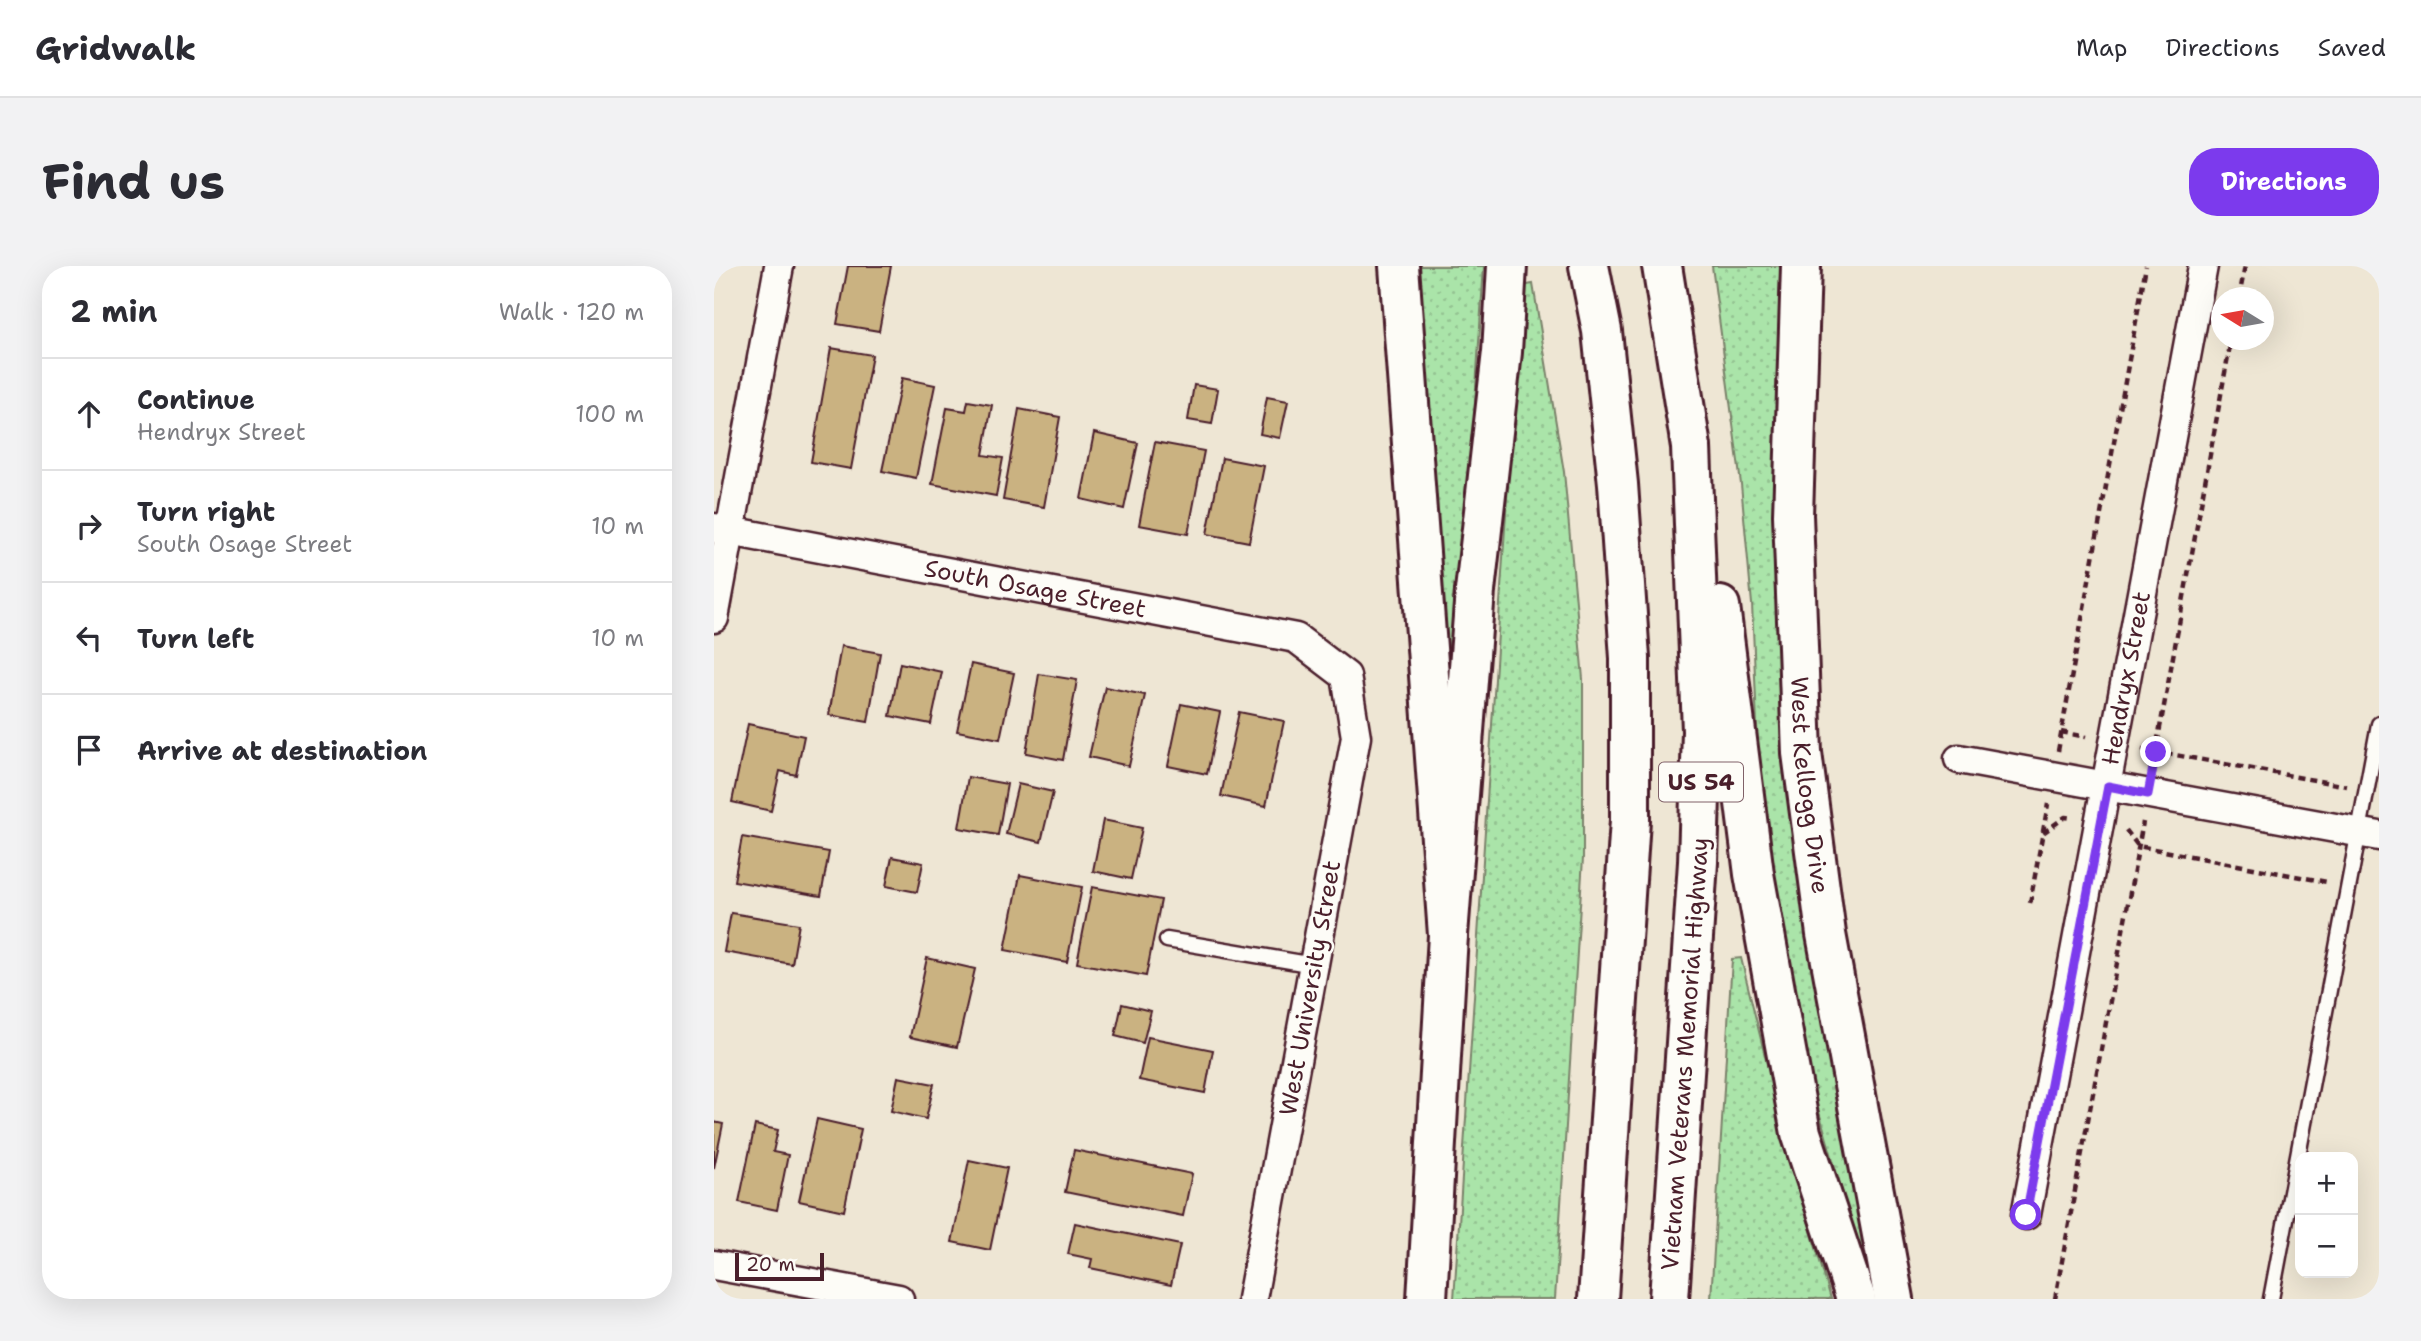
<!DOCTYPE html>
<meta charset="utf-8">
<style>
body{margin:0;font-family:"Shantell Sans",sans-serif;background:#f2f2f3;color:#2b2b33}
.controls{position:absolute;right:21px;bottom:21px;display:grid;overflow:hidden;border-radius:14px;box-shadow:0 7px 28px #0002}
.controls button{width:63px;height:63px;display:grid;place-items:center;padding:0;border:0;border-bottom:2px solid #e1e1e2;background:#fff;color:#2b2b33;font:35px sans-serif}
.compass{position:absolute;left:1497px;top:21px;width:63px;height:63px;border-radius:50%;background:#fff;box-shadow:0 7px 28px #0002;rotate:281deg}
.scale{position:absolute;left:21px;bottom:18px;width:89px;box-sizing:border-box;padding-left:7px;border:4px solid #4a1f2b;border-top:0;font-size:19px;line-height:24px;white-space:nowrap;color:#4a1f2b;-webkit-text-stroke:5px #fdfcf7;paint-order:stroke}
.stop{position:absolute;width:21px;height:21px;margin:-16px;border:5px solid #7c3aed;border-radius:50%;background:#fff}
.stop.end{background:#7c3aed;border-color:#fff;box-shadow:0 2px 7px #0008}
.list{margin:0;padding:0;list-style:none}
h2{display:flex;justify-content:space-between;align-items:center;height:91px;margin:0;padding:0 28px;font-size:30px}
h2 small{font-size:23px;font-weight:400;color:#7c7c81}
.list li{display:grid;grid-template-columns:46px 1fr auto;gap:21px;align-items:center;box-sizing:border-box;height:112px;padding:0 28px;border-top:2px solid #e1e1e2}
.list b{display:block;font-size:26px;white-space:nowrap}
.list p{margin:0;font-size:23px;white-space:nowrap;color:#7c7c81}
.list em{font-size:23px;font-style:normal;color:#7c7c81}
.icon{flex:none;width:38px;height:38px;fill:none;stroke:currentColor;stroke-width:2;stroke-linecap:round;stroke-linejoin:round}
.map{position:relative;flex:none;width:1665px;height:1033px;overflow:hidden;border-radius:28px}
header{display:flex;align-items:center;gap:42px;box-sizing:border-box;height:98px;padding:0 35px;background:#fff;border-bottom:2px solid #e1e1e2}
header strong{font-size:33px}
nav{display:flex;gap:38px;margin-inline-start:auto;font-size:24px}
.intro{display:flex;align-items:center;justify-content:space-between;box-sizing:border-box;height:168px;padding:0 42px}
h1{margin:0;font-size:49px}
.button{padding:18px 32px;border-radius:28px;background:#7c3aed;color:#fff;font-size:24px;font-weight:700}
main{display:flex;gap:42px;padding:0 42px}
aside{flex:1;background:#fff;border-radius:28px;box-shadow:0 7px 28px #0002}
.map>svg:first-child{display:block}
</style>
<header>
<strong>Gridwalk</strong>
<nav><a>Map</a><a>Directions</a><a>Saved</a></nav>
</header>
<div class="intro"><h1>Find us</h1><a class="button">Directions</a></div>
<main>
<aside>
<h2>2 min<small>Walk · 120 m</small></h2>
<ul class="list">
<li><svg class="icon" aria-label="ahead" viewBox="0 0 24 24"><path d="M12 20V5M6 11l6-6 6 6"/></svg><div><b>Continue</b><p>Hendryx Street</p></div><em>100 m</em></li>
<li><svg class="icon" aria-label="right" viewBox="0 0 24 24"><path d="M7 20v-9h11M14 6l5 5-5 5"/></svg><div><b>Turn right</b><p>South Osage Street</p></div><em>10 m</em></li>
<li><svg class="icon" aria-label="left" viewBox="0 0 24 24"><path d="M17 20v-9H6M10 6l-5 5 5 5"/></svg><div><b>Turn left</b></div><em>10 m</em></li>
<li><svg class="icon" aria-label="arrive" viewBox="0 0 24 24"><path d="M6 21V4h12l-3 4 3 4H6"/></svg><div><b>Arrive at destination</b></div></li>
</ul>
</aside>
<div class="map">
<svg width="1665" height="1033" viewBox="0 0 1665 1033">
<defs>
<pattern id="grass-dots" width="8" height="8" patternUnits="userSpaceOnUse" patternTransform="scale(1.75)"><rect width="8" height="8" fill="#aae4a9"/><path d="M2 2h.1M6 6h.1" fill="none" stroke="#94c392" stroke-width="1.8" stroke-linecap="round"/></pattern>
</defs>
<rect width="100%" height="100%" fill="#eee6d4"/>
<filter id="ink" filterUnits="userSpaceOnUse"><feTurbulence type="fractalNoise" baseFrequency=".0143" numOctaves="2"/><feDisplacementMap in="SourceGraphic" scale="14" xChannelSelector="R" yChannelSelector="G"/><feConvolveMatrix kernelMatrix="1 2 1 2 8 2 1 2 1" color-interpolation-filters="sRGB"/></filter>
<g filter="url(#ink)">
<path fill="url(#grass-dots)" stroke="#7a826a" stroke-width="2" d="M703 0H770L744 396 732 395Z
M998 0H1071L1064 172 1154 987H1146L1089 791 1063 649 1045 508 1038 338 1027 218Z
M819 18 850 206 869 413V592L841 1033H740L807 20Z
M1027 692 1078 900 1117 1033H997L1018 693Z"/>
<path fill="#cab281" stroke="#4a1f2b" stroke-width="2" d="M134 0H177L165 65 123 58Z
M117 82 158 89 137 203 97 196Z
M188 112 221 119 202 212 168 205Z
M480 119 504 123 498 158 474 154Z
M553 131 574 135 566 172 546 168Z
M254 135 278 139 269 189 289 192 282 230 218 218 233 142 252 145Z
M305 143 346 151 330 241 289 234Z
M380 167 424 177 410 243 367 233Z
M441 176 490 185 474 268 425 259Z
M508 192 550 200 535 276 493 268Z
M127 380 166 387 154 456 115 449Z
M186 397 228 406 217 458 176 450Z
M257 398 300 407 286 473 243 465Z
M325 408 363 414 349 494 312 487Z
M391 421 431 429 415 500 375 491Z
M467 438 506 446 493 508 454 500Z
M525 446 570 455 552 540 507 530Z
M34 458 90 470 82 509 66 505 57 545 18 536Z
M254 511 293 518 284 569 245 562Z
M304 518 339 526 327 576 292 568Z
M389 554 428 562 417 613 379 605Z
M28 571 115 586 107 630 20 615Z
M178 591 209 597 203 626 172 620Z
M306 609 368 621 353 696 291 684Z
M378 621 447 634 432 710 363 697Z
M17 647 85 658 78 698 10 686Z
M213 692 261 703 243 781 196 771Z
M408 738 437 745 429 777 401 770Z
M434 771 499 784 491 827 425 814Z
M184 811 220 818 212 853 177 845Z
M103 853 147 863 130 945 85 935Z
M0 856 9 858 0 902Z
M41 859 64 864 59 886 74 889 63 944 25 936Z
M360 884 478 908 469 950 351 926Z
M255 894 293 902 276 984 238 976Z
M361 957 466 979 457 1019 376 1002 378 993 354 988Z"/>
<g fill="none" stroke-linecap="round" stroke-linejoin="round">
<g stroke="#4a1f2b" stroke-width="19">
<path id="service" d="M453 674 600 699
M1557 1033 1665 458"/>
</g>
<g stroke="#4a1f2b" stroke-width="33">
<g id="minor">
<path id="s1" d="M0 262 582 372 632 410 642 471 538 1033"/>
<path d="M0 352 65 0"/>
<path d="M1245 493 1665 570"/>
<path id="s2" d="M1312 949 1489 0"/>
<path d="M0 999 185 1033"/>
</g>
</g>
<g stroke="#4a1f2b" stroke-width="44">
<g id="secondary">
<path d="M685 0 734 669 713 1033"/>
<path id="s3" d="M1087 0 1079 249 1088 487 1112 668 1180 1033"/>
</g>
</g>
<g stroke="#4a1f2b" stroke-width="44">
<path id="motorway" d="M875 0 888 65 904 218 916 392V554L884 1033
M948 0 977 181 988 465 984 596 955 1033
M1006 340 1040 608 1087 867 1142 1033
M734 669 761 325 788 86 793 0"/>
</g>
<path stroke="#4a1f2b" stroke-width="4.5" stroke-dasharray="7 5" stroke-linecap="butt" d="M1525 32 1531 0
M1347 466 1372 471
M1428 483 1633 520
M1344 485 1432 0
M1439 500 1517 74
M1412 564 1424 580 1613 616
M1329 567 1351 551 1358 552
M1316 637 1334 538
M1341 1033 1429 556"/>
<use href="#service" stroke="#fdfcf7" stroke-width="14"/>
<use href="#minor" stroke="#fdfcf7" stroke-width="28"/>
<use href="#secondary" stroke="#fdfcf7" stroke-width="38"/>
<use href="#motorway" stroke="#fdfcf7" stroke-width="38"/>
</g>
</g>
<g fill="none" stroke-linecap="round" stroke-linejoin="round" filter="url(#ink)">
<path stroke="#7c3aed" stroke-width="9" d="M1312 949 1394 520 1434 528 1442 486"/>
</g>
<g text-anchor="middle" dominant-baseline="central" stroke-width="5" stroke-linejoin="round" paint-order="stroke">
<rect fill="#fdfcf7" stroke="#806168" stroke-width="2" x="945" y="496.5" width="84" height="39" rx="5"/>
<g font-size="23" font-weight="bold" fill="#4a1f2b">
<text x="987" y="516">US 54</text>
</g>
<g font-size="24" fill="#4a1f2b" stroke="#fdfcf7">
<text stroke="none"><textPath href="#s1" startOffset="327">South Osage Street</textPath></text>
<text stroke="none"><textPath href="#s2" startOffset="546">Hendryx Street</textPath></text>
<text stroke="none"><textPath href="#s3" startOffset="520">West Kellogg Drive</textPath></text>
<text transform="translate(596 722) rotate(-80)">West University Street</text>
<text transform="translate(971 788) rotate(-86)">Vietnam Veterans Memorial Highway</text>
</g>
</g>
</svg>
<div class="controls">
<button>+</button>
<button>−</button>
</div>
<svg class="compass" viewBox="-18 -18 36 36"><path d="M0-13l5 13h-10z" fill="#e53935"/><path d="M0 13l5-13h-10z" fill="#7c7c81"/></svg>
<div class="scale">20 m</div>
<div class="stop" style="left:1312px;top:949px"></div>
<div class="stop end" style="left:1442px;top:486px"></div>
</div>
</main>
